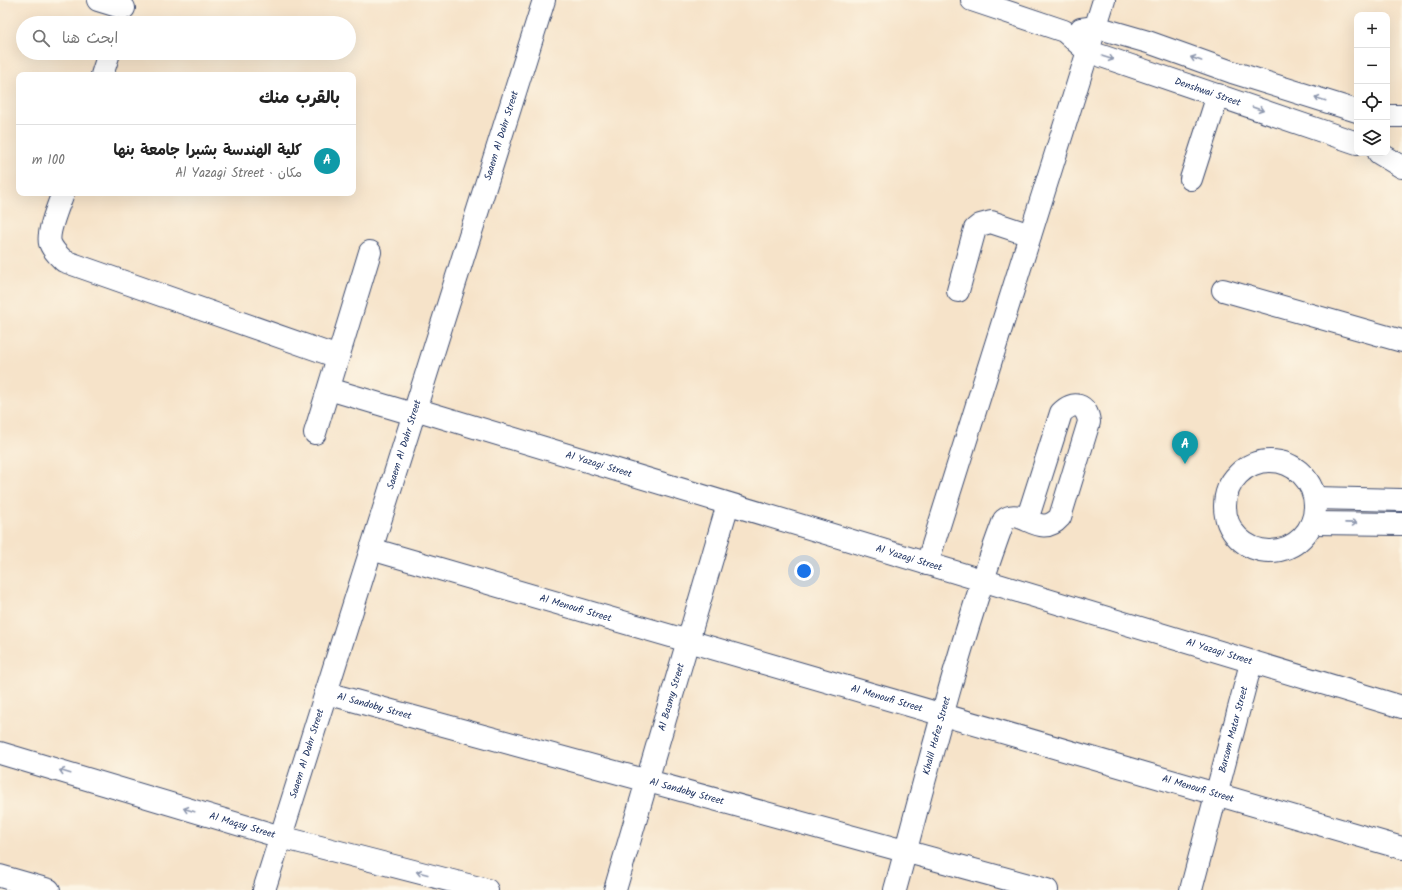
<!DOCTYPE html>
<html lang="ar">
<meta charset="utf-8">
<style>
body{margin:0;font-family:Kalam,"Playpen Sans Arabic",sans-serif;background:#f2f2f2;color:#222;direction:rtl}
.controls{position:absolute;right:12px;top:12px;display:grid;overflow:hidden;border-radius:8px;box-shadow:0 4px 16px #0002}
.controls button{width:36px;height:36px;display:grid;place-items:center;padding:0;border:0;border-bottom:1px solid #e0e0e0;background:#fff;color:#222;font:20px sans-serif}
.you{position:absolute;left:804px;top:571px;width:14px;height:14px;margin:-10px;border:3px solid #fff;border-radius:50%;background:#1a73e8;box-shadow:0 0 0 6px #1a73e833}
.badge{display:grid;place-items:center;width:26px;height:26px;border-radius:50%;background:#111827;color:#fff;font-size:13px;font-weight:700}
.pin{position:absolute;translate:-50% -33px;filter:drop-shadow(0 1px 2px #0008)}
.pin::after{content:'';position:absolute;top:21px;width:14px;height:12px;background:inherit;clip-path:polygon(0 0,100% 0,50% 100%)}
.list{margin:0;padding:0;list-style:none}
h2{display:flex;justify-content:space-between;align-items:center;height:52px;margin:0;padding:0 16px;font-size:17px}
h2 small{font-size:13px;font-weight:400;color:#767676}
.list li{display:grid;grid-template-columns:26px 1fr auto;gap:12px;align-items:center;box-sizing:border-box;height:72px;padding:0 16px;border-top:1px solid #e0e0e0}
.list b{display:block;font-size:15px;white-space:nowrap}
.list p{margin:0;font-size:13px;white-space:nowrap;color:#767676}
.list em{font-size:13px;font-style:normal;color:#767676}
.icon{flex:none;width:22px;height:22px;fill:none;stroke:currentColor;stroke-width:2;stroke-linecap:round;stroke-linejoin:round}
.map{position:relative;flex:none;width:1402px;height:890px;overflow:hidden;direction:ltr}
.search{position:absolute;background:#fff;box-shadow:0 4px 16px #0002;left:16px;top:16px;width:340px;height:44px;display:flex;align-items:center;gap:10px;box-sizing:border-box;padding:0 14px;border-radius:22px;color:#767676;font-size:15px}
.panel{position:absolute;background:#fff;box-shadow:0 4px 16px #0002;left:16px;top:72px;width:340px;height:124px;border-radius:8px;direction:rtl}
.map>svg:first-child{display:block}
</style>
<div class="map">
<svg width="1402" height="890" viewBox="0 0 1402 890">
<rect width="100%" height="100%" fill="#fcf5e5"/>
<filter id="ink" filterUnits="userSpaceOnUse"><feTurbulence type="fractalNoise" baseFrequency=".025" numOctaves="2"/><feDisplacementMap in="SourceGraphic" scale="8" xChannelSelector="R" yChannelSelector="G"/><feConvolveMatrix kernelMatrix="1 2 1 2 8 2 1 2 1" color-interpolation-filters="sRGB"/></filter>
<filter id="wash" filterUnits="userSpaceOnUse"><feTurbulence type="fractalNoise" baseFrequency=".012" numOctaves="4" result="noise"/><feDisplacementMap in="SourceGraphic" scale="16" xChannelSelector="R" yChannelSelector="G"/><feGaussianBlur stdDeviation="0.9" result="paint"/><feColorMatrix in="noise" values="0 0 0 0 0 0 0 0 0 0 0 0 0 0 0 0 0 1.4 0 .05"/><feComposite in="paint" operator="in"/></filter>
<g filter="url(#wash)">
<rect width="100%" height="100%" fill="#f6e3c9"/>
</g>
<g filter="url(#ink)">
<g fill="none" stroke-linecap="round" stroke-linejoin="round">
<g stroke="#3c4a6e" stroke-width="24">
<g id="minor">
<path d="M98 0 124 8"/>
<path id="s1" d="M972 0 1064 31 1087 51 1357 143"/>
<path d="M1081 29 1096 27 1148 42 1232 72 1357 111"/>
<path d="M102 75 109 53"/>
<path d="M1387 116H1402"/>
<path d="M1379 153 1402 167"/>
<path d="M1191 179 1218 95"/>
<path d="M63 193C59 204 47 232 50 243 53 251 58 255 64 261L338 357"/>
<path d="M1223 290 1402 341"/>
<path d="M958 291 975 229 980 225 991 222 1030 235"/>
<path d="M329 389 413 414"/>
<path id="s2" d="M415 409 1402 707"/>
<path d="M315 433 370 252"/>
<circle cx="1270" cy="506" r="45"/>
<path d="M1315 498 1402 500"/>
<path d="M1312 523 1402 524"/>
<path id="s3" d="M371 549 1402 848"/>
<path d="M927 564 1104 0"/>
<path id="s4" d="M326 693 1047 890"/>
<path id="s5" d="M0 753 281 837 487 890"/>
<path d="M0 876 49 890"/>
<path id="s6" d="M264 890 544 0"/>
<path id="s7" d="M615 890 728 504"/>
<path id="s8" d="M895 890C929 766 959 641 1004 520 1022 505 1039 541 1060 517L1089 422C1087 404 1073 400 1061 413L1027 520"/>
<path id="s9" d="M1191 890 1251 663"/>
</g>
</g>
<use href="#minor" stroke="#fff" stroke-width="22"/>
</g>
<defs><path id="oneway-shaft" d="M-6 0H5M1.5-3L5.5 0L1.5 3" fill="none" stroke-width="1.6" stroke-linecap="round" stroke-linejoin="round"/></defs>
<g stroke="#8d97ae">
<use href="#oneway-shaft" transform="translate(1108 58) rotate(18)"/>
<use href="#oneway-shaft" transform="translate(1196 59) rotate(-161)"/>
<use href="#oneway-shaft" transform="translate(1320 99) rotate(-163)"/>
<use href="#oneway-shaft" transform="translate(1258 109) rotate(19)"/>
<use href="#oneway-shaft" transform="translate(1351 523) rotate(1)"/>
<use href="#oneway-shaft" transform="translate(65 772) rotate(-163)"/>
<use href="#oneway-shaft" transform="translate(189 810) rotate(-163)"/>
<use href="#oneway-shaft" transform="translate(422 873) rotate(-166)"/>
</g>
</g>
<g text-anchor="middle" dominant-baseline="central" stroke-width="3.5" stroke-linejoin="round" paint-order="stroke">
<g font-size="10" fill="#1b2f5e" stroke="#fcf5e5">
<text stroke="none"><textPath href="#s1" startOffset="255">Denshwai Street</textPath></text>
<text stroke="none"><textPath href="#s6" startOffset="791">Saaem Al Dahr Street</textPath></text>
<text stroke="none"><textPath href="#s6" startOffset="467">Saaem Al Dahr Street</textPath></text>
<text stroke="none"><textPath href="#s2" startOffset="192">Al Yazagi Street</textPath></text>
<text stroke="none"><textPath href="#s2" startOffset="516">Al Yazagi Street</textPath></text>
<text stroke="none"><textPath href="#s3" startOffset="213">Al Menoufi Street</textPath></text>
<text stroke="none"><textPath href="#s2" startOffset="840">Al Yazagi Street</textPath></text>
<text stroke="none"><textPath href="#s7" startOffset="201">Al Basmy Street</textPath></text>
<text stroke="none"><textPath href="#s3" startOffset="537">Al Menoufi Street</textPath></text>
<text stroke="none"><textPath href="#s4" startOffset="50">Al Sandoby Street</textPath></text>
<text stroke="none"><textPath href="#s9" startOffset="166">Barsom Matar Street</textPath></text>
<text stroke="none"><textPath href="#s8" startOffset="160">Khalil Hafez Street</textPath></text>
<text stroke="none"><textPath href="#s6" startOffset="143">Saaem Al Dahr Street</textPath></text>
<text stroke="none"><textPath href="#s3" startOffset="861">Al Menoufi Street</textPath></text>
<text stroke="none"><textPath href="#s4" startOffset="374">Al Sandoby Street</textPath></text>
<text stroke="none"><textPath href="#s5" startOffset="253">Al Maqsy Street</textPath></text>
</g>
</g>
</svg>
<div class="controls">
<button>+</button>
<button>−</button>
<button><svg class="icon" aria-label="locate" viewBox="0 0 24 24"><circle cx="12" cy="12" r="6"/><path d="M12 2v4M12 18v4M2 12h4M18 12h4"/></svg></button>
<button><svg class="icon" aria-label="layers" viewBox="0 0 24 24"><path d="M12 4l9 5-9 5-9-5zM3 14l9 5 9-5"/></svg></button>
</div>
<div class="you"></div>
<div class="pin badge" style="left:1185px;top:464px;background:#0f9aa8">A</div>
<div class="search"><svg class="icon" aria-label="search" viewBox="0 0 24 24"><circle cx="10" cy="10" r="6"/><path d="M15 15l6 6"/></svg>ابحث هنا</div>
<section class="panel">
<h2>بالقرب منك<small></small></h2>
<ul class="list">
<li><span class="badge" style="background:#0f9aa8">A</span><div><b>كلية الهندسة بشبرا جامعة بنها</b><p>مكان · Al Yazagi Street</p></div><em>100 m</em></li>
</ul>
</section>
</div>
